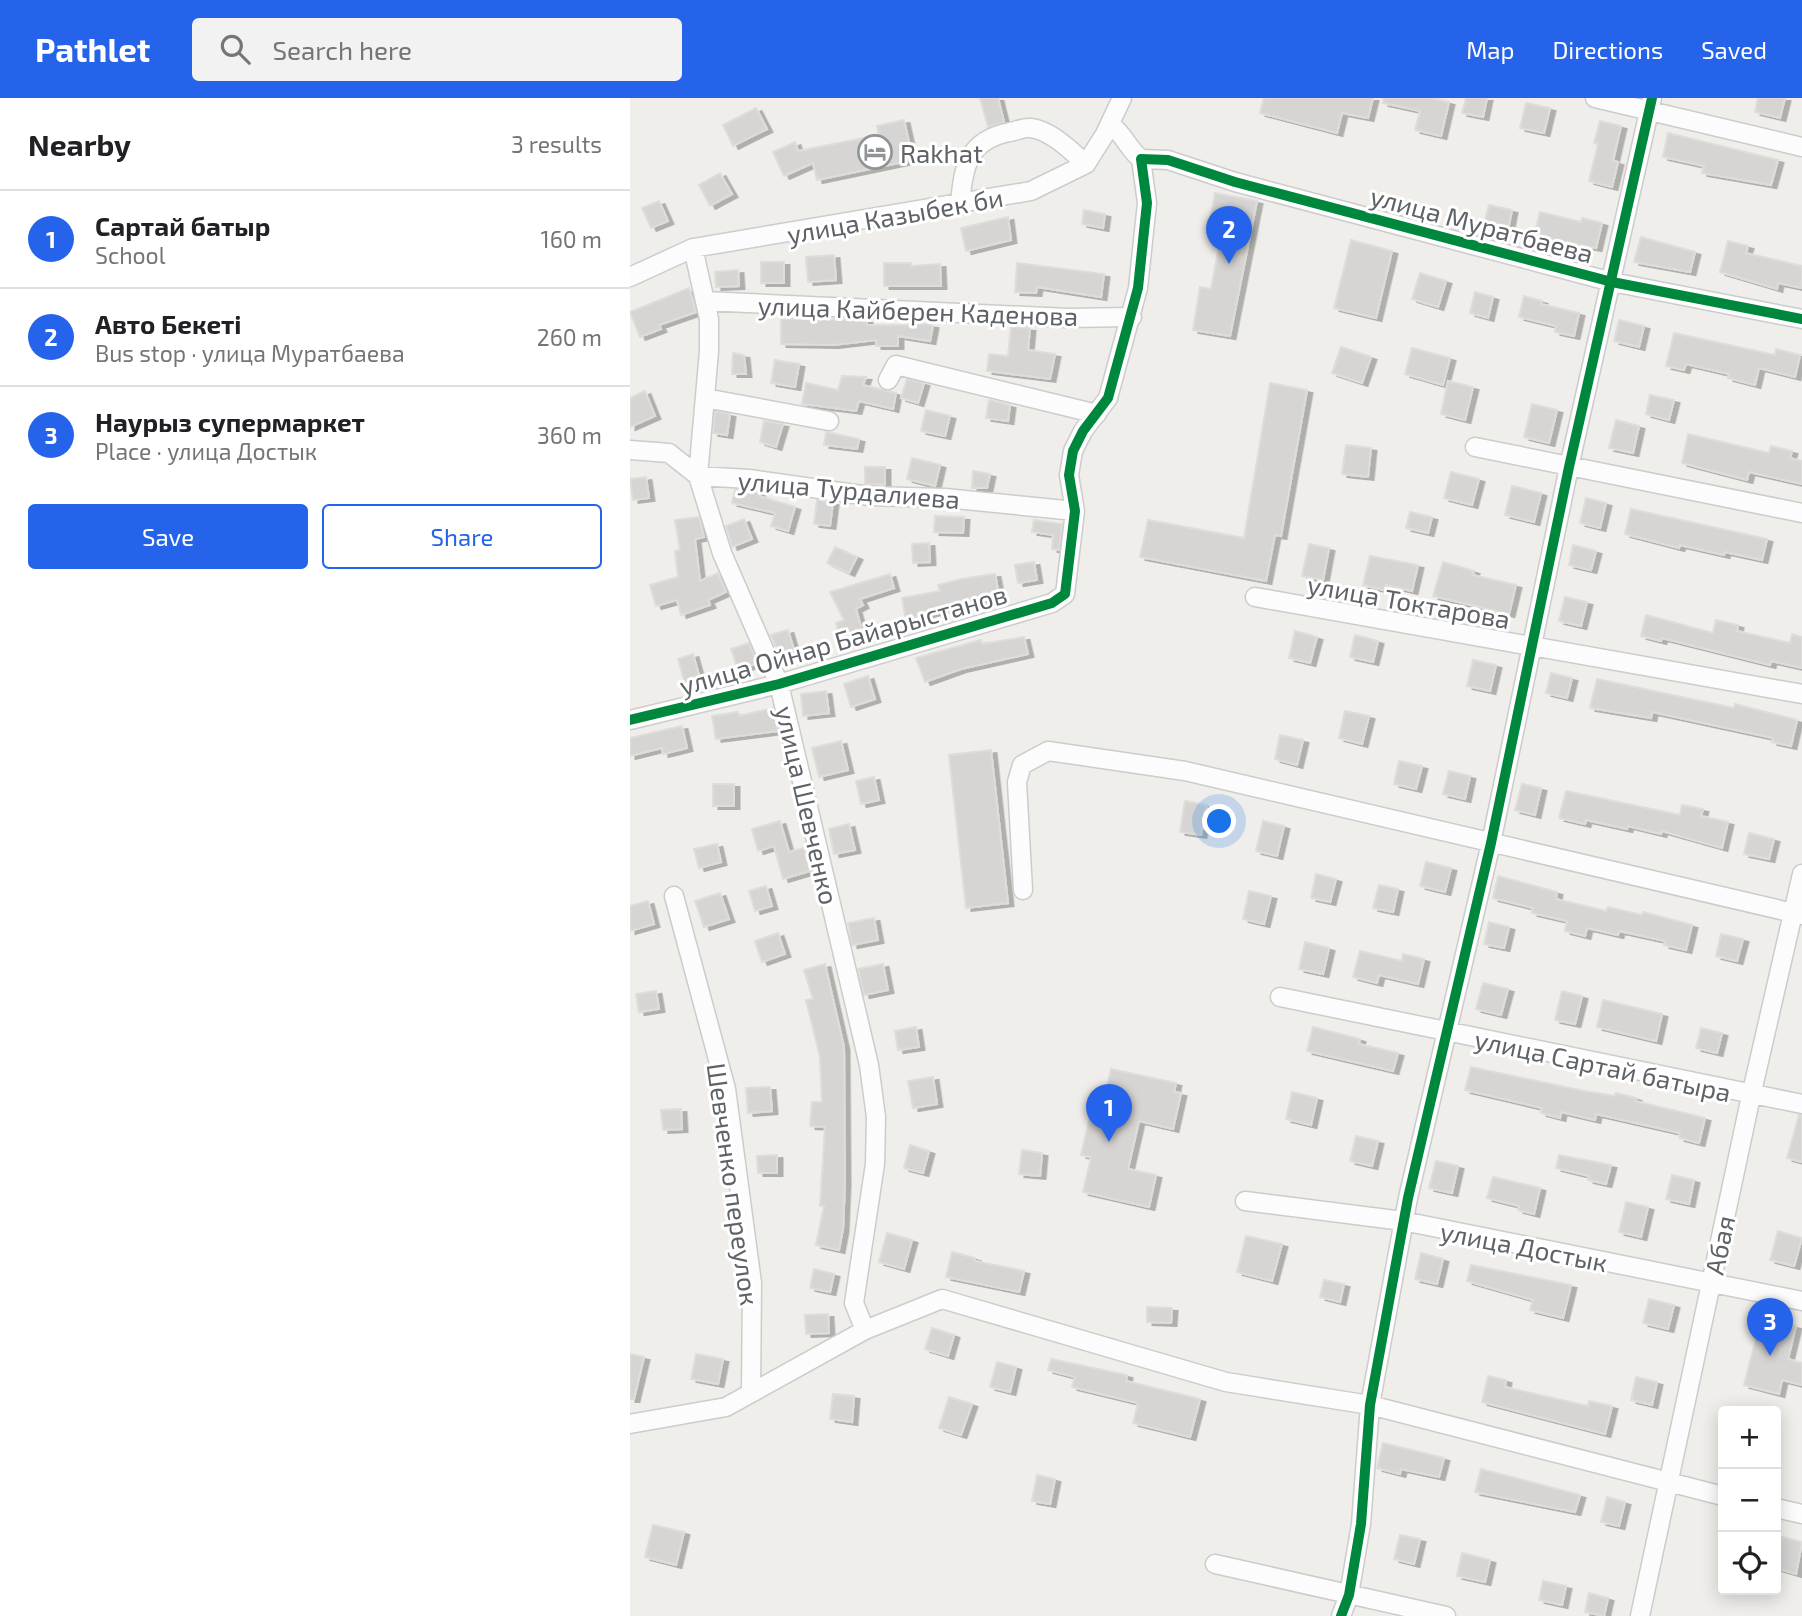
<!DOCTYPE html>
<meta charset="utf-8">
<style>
body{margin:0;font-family:"Exo 2",sans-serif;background:#f2f2f2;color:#202124}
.controls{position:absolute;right:21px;bottom:21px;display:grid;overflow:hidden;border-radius:7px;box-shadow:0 4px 18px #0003}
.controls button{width:63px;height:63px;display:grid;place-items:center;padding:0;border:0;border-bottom:2px solid #e0e0e0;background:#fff;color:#202124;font:35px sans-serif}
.you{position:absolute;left:590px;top:724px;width:24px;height:24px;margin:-18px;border:5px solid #fff;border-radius:50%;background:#1a73e8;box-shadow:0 0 0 10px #1a73e833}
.badge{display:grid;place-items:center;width:46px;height:46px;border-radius:50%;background:#2563eb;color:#fff;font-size:23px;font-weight:700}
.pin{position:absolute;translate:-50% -58px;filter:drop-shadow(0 2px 4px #0008)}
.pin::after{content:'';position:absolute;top:37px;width:24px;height:21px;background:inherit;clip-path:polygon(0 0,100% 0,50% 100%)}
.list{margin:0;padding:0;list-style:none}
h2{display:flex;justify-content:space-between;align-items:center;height:91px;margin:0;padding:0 28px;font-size:30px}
h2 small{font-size:23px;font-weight:400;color:#757577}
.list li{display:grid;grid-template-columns:46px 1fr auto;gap:21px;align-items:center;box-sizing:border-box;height:98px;padding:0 28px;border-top:2px solid #e0e0e0}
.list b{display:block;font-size:26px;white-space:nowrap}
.list p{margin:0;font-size:23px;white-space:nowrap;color:#757577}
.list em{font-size:23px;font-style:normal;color:#757577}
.actions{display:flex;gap:14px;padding:21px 28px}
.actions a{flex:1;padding:16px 0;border:2px solid #2563eb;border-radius:7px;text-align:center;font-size:24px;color:#2563eb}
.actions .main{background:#2563eb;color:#fff}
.icon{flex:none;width:38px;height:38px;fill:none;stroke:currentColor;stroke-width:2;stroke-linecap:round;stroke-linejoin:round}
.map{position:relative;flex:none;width:1172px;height:1518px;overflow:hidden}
header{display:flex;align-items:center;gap:42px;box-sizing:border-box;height:98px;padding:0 35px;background:#2563eb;color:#fff}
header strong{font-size:33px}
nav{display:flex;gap:38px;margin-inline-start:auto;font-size:24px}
.search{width:490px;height:63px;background:#f2f2f2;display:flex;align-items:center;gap:18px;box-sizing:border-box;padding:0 24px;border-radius:7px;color:#757577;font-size:26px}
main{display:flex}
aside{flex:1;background:#fff}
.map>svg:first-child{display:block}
</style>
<header>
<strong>Pathlet</strong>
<div class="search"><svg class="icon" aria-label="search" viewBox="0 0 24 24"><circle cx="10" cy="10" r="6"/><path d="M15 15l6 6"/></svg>Search here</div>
<nav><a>Map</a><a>Directions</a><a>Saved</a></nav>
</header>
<main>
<aside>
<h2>Nearby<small>3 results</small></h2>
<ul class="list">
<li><span class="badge">1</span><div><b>Сартай батыр</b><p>School</p></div><em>160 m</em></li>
<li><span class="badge">2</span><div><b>Авто Бекетi</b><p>Bus stop · улица Муратбаева</p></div><em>260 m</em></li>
<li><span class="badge">3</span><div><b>Наурыз супермаркет</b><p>Place · улица Достык</p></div><em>360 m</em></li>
</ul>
<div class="actions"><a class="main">Save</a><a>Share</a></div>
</aside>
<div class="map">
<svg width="1172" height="1518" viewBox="0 0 1172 1518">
<defs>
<filter id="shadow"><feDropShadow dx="5.5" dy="3" stdDeviation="0" flood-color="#0004"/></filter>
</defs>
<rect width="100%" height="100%" fill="#efeeea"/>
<path fill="#d6d5d3" stroke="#deddd9" stroke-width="2" filter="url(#shadow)" d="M350 0H368L374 24 358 29Z
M634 0H743L738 20 712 15 707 35 630 15Z
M754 0H802L819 4 811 38 785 32 790 13 753 5Z
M836 0H857L853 19 832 15Z
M1128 0H1155L1150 20 1125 14Z
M896 5 920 10 914 35 890 30Z
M126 10 137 31 103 48 93 27Z
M274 22 283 62 187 82 183 65 154 78 143 54 165 44 168 53 249 37 247 28Z
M970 23 991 28 983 63 988 64 982 89 959 83 968 46 964 45Z
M1038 35 1148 62 1141 87 1072 75 1074 68 1033 59Z
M90 75 102 96 80 108 69 87Z
M585 95 627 103 600 238 563 232 570 189 581 191 591 138 578 135Z
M29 103 38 123 21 130 12 110Z
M859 107 882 112 878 132 854 127Z
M454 112 475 116 473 130 452 126Z
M910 114 951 124 952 120 972 125 966 150 904 138Z
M378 119 381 142 336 153 331 130Z
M1011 139 1065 154 1060 174 1004 164Z
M721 142 762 153 746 220 704 210Z
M1098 143 1118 148 1116 155 1172 168V190L1148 185 1147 191 1090 174Z
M204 157 206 182 178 184 176 159Z
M131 164H154V185H131Z
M254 165H281V168L310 166 311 188H254Z
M387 165 474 176 471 199 407 189 406 195 385 194Z
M108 172 109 188 86 189 85 174Z
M790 175 816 183 808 209 782 201Z
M59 190 66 214 29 227 31 231 10 239 0 214Z
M845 194 863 199 858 220 840 215Z
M894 198 912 203 911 206 949 215 944 238 925 234 926 228 889 219Z
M151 221 237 222V227H279L280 224 303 227 300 243 268 238V248H246V242L203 247 151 246Z
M989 222 1014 228 1009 249 984 243Z
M381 229 400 230 398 252 425 256 420 281 357 273 359 256 378 258Z
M1044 235 1145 257 1146 251 1170 257 1165 279 1129 270 1125 287 1098 280 1099 276 1056 266 1054 272 1036 268Z
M711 249 741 259 732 285 702 275Z
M782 250 820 260 813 287 775 276Z
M103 255 114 257 116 276H102Z
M145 262 169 266 165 289 141 285Z
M212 278 236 279 233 287 266 295 263 311 229 303 226 313 172 306 176 285 208 292Z
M277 281 294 285 288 305 271 300Z
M818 283 843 289 835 322 811 316Z
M640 285 677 292 651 438 645 437 636 483 510 459 518 422 614 440Z
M15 293 25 318 0 329V300Z
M1020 297 1044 302 1039 322 1016 316Z
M359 302 380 307 378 323 356 320Z
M902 306 927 312 919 345 894 339Z
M296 312 320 318 315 338 291 333Z
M85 313 100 316 97 337 83 335Z
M986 322 1009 328 1003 355 979 350Z
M134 323 153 326 146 349 130 344Z
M196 334 229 341 227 351 194 347Z
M1058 336 1139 355 1141 348 1162 353 1160 360 1172 363V386L1119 374 1117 382 1052 365Z
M716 347 741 350 738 379 712 376Z
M282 360 310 367 305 388 277 381Z
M235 369H255V387L235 386Z
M343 373 360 376 357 390H342Z
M821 374 849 381 842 407 814 400Z
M16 379 19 400 3 402 0 381Z
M882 388 911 395 904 424 875 417Z
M105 392 130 394 129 398 165 409 158 433 141 428 145 415 102 405Z
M956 400 976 405 970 430 950 425Z
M187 402 203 404 200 428 184 426Z
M1001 411 1137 441 1132 462 1095 454 1094 457 1050 447 1049 450 995 436Z
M780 414 802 419 798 435 776 430Z
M305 418 334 419 333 435 304 434Z
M69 419 74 439 65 441 70 483 88 475 96 494 78 502 80 507 51 517 47 502 26 508 20 487 48 479 45 453 50 452 45 422Z
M114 421 122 441 102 449 96 428Z
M404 422 432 426 429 452 422 451 423 437 402 434Z
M299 445 300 464 283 465 282 446Z
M679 446 699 450 693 482 672 478Z
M943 447 966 453 961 472 939 467Z
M205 449 227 459 219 475 197 465Z
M740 458 788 467 782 493 756 487 754 492 733 487Z
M404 464 407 482 388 485 385 467Z
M813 464 844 473 843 477 886 487 879 516 803 498Z
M260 476 264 490 230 501 233 507 226 511 233 536 211 543 206 525 214 522 200 494Z
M365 476 369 497 276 522 272 500 310 493 308 487 331 481Z
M935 499 957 504 951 528 929 523Z
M1016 517 1083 535 1086 522 1108 527 1107 533 1160 545 1162 536 1172 539V570L1141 563 1140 567 1032 540 1031 543 1011 538Z
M158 532 164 552 149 557 141 537Z
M665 533 687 539 680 565 659 560Z
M725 537 748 543 743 564 720 559Z
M394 539 398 556 331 571 295 584 286 560 351 542 352 546Z
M119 545 128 565 108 572 101 551Z
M63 556 70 581 55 585 48 561Z
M843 562 866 567 860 593 837 588Z
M921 575 942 580 937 600 916 595Z
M238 578 245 601 221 609 214 586Z
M967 581 1104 610 1105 606 1167 622 1161 648 1142 644 1143 640 1022 614 1021 620 960 610Z
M196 593 199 615 173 618 171 596Z
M143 610 148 633 86 641 82 618 108 614 109 618Z
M715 613 739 618 732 646 709 640Z
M52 628 57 650 33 656 32 650 0 658V640Z
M650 637 673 642 667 667 645 661Z
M211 643 218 672 189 679 182 650Z
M361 652 378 805 336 810 319 657Z
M769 663 792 668 786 691 764 686Z
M819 673 840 678 835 701 813 696Z
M244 679 249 702 231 706 226 683Z
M83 686H104V708H83Z
M892 686 911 690 905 717 885 712Z
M936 693 1050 717 1052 707 1073 711 1071 718 1098 724 1092 750 1032 733 1031 736 998 728 997 731 956 722 955 726 929 720Z
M555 703 577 707 571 737 550 734Z
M150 723 159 754 174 750 180 773 153 781 144 748 128 753 122 731Z
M633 723 654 728 647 758 626 753Z
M219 726 225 752 204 756 199 731Z
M1119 735 1144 741 1139 761 1114 756Z
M87 746 91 764 69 770 64 751Z
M796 764 821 770 815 794 790 788Z
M686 776 706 781 700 804 681 800Z
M868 778 927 794 926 801 976 813 978 809 1012 817 1013 814 1062 827 1056 852 1034 847 1035 843 989 833 988 837 957 830 955 838 935 833 937 823 902 815 903 810 863 800Z
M749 787 768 791 763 814 743 810Z
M136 788 142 808 125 813 119 793Z
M619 793 641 798 634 826 613 821Z
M90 795 99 821 74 829 65 803Z
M18 803 24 826 0 833V808Z
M244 820 248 842 222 847 218 825Z
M859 824 879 829 874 850 854 846Z
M148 835 155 856 132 864 125 843Z
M1091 836 1113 841 1107 863 1086 858Z
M675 844 699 850 693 876 669 871Z
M730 853 772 863 773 856 794 861 788 886 749 877 747 885 723 879Z
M195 866 214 949 215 1084 213 1131 209 1152 186 1147 194 1108H190L195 1029 180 1028 182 1004H192L190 959 176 902 183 901 174 872Z
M253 866 258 892 234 897 228 871Z
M853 885 878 891 871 917 846 911Z
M26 893 29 911 9 914 6 896Z
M932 893 952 898 945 926 925 922Z
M973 902 1032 916 1026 943 967 929Z
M286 929 289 949 268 952 265 933Z
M683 929 730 941 729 946 768 955 763 973 677 953Z
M1071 930 1092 935 1087 955 1066 950Z
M841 969 954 993 985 998 986 995 1006 1000 1005 1003 1075 1020 1069 1045 1049 1040 1050 1035 966 1016 965 1022 931 1014 930 1020 911 1015 912 1010 835 992Z
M481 971 546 985 544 994 551 995 543 1031 509 1023 498 1071 526 1077 519 1109 453 1094 461 1059 451 1057 463 1005 473 1007Z
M303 979 307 1006 283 1010 278 983Z
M140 989 142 1013 118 1015 116 990Z
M662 994 687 1000 681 1027 656 1021Z
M51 1011 52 1031 33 1032 31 1012Z
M1169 1017 1172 1018V1064L1157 1060Z
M726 1038 748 1043 742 1068 720 1063Z
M280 1047 299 1053 293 1075 274 1070Z
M392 1052 412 1055 410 1078 389 1076Z
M147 1057V1075H128L127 1058Z
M929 1057 981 1067 976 1086 958 1082 959 1078 926 1070Z
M806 1063 828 1068 822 1095 799 1090Z
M1042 1077 1064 1082 1059 1106 1036 1101Z
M863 1079 910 1090 904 1116 888 1112 889 1108 857 1100Z
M996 1104 1018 1109 1011 1139 989 1134Z
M1148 1133 1172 1140 1164 1168 1140 1162Z
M257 1135 282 1142 274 1171 249 1164Z
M616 1138 652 1146 642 1183 607 1174Z
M322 1154 345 1160V1163L394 1173 389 1194 316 1179Z
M791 1155 813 1161 807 1186 785 1181Z
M841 1167 941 1187 933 1220 900 1212 903 1202 837 1183Z
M184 1171 204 1176 200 1194 180 1190Z
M694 1182 714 1186 710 1204 690 1199Z
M1019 1201 1044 1207 1038 1231 1013 1225Z
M517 1209 542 1210 541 1225 517 1224Z
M198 1216 199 1235 176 1236 175 1217Z
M1131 1220 1166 1228 1158 1261 1172 1265V1287L1152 1282 1149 1296 1114 1287Z
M302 1230 324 1237 318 1258 295 1251Z
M0 1256 14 1259 4 1301H0Z
M66 1256 93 1261 88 1286 61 1281Z
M421 1261 497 1277 496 1283 570 1301 560 1339 503 1325 508 1305 442 1289 445 1279 418 1272Z
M367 1264 386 1269 380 1294 360 1289Z
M858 1278 876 1282 875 1289 958 1308 959 1303 982 1308 975 1336 852 1304Z
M1006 1279 1027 1284 1022 1307 1001 1302Z
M203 1296 224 1298 222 1324 200 1321Z
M319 1299 342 1306 331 1337 309 1330Z
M753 1345 814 1360 809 1379 771 1371 770 1376 747 1370Z
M851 1371 950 1397 945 1414 845 1394Z
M407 1377 425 1381 420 1406 402 1403Z
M977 1399 995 1404 989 1428 971 1424Z
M23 1427 54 1434 46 1467 15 1459Z
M770 1437 790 1441 784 1466 764 1461Z
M1152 1439 1172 1444 1166 1476 1146 1470Z
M832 1455 860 1462 855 1484 827 1478Z
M913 1483 936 1488 932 1507 909 1502Z
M959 1495 978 1500 974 1518 955 1514Z"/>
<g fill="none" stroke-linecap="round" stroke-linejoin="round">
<g stroke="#cbcccc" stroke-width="21">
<path id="minor" d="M965 0 1172 49
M480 26C494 36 498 51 511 61
M330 107C333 68 338 42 380 34 386 33 395 29 401 30 422 33 441 53 456 66
M63 150 79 221V253L68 378 92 455 149 586 239 967 246 1019 245 1066 224 1205 235 1232
M0 179 63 150 401 93 456 66 475 36 492 0
M75 203 438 220 502 219
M258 282 266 267 467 316
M75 300 199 323
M845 349 1172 415
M0 352 39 355 68 378 119 381 239 398 315 400 445 413
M625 499 1172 596
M0 622 149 586 422 505 435 496 445 413 439 377 443 353 453 333 478 300 508 190 517 105 511 61 538 62 605 84 982 184 1172 221
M393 792 387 684 392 667 418 653 555 673 1172 817
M44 798 96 991 122 1185 121 1295
M650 899 1172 1006
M615 1103 773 1123 1172 1203
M0 1326 96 1309 235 1232 312 1201 596 1284 740 1307 1093 1398
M1146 1410 1172 1416
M585 1466 816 1518
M711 1518 719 1497 731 1426 740 1307 778 1100 861 745 939 369 1022 0
M1010 1518 1121 998 1172 776"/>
</g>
<use href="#minor" stroke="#fdfcfc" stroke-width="18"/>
<g stroke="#fff" stroke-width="15">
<path id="cycleway" d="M0 622 149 586 422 505 435 496 445 413 439 377 443 353 453 333 478 300 508 190 517 105 511 61 538 62 605 84 982 184 1172 221
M711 1518 719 1497 731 1426 740 1307 778 1100 861 745 939 369 1022 0"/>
</g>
<use href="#cycleway" stroke="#00873e" stroke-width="10"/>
</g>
<defs>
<g id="hotel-ring" transform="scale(1.75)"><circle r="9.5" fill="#fff" stroke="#919496" stroke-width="1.5"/><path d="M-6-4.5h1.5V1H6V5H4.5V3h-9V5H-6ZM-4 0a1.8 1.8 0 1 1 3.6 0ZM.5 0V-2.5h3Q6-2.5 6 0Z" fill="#919496"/></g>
</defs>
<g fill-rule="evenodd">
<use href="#hotel-ring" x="245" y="54"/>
</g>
<g text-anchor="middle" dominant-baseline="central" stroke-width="6" stroke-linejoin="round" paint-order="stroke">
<g font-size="26" fill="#5f6368" stroke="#fff" text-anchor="start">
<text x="270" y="54">Rakhat</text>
</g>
<g font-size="26" fill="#5f6368" stroke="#fff">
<text transform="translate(265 117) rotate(-10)">улица Казыбек би</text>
<text transform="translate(852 126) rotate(15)">улица Муратбаева</text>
<text transform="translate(288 212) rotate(2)">улица Кайберен Каденова</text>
<text transform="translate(219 391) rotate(5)">улица Турдалиева</text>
<text transform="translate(779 503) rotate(10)">улица Токтарова</text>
<text transform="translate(213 541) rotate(-16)">улица Ойнар Байарыстанов</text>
<text transform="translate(178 707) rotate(77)">улица Шевченко</text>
<text transform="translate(973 967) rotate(12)">улица Сартай батыра</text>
<text transform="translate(104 1086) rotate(82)">Шевченко переулок</text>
<text transform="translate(1089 1147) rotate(-78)">Абая</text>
<text transform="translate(894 1148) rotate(11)">улица Достык</text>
</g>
</g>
</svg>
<div class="controls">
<button>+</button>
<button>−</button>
<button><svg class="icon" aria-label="locate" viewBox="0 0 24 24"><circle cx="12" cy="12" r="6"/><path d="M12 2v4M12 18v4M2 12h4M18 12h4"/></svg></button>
</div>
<div class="you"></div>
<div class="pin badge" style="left:479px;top:1044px">1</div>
<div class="pin badge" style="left:599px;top:166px">2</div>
<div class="pin badge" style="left:1140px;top:1258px">3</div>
</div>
</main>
